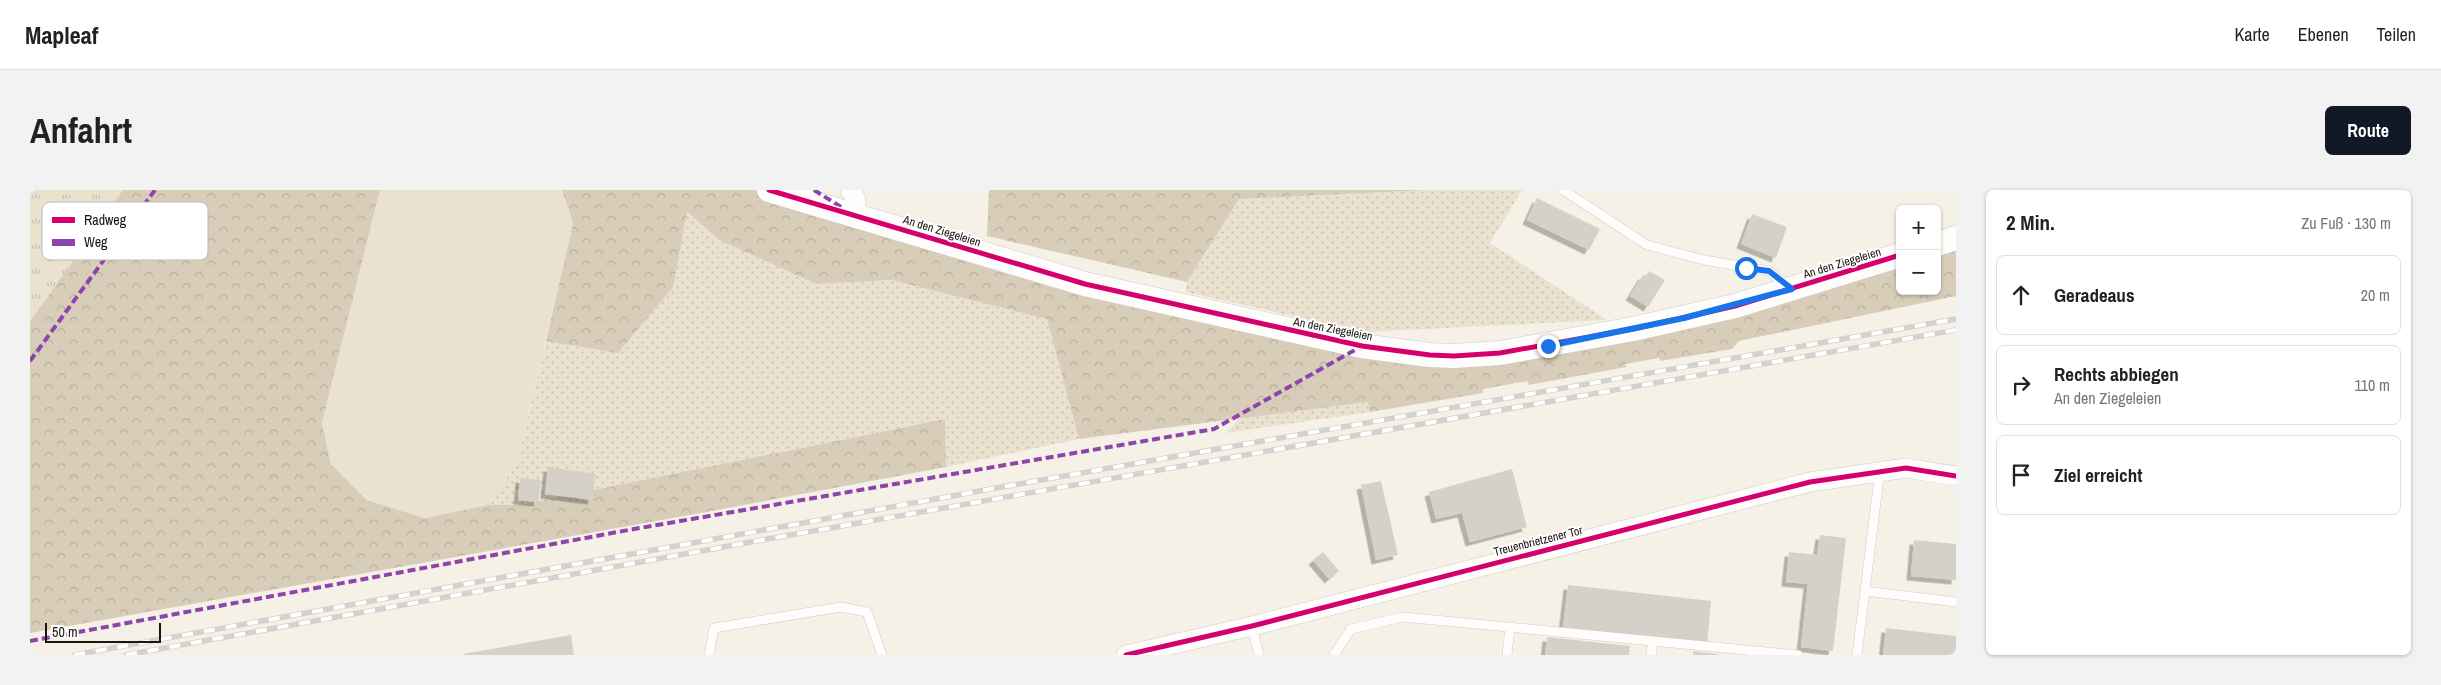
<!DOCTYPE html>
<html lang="de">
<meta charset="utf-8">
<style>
body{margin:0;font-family:"Archivo Narrow",sans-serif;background:#f2f2f2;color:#222}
.controls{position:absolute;right:15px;top:15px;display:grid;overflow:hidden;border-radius:8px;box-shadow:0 1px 4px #0004}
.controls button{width:45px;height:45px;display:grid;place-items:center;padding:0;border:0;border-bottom:1px solid #e0e0e0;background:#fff;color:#222;font:25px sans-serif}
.scale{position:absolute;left:15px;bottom:12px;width:116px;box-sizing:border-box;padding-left:5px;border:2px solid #19150f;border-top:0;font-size:14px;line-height:18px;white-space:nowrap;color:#19150f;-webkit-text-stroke:4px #fff;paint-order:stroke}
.stop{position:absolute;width:15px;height:15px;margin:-11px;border:4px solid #1a73e8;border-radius:50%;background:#fff}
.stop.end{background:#1a73e8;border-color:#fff;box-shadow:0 1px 5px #0008}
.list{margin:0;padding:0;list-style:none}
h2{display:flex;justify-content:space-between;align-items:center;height:65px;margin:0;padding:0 20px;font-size:21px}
h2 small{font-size:16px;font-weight:400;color:#767676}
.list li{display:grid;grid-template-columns:32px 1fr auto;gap:15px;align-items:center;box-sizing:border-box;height:80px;margin:0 10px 10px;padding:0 10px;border:1px solid #e0e0e0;border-radius:8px}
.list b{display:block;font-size:19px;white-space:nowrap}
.list p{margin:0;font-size:16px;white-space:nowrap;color:#767676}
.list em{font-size:16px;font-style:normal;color:#767676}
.icon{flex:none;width:28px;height:28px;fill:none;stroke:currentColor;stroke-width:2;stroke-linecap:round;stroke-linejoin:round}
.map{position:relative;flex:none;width:1926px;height:465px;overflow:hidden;border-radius:8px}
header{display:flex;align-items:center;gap:30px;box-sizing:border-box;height:70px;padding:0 25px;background:#fff;border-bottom:1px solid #e0e0e0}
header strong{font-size:24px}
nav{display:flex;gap:28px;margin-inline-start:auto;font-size:18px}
.intro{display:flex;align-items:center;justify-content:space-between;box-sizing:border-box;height:120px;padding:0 30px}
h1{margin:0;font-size:35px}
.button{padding:12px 22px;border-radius:8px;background:#111827;color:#fff;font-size:18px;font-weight:700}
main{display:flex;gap:30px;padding:0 30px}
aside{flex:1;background:#fff;border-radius:8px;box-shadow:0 1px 4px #0004}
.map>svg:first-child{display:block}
</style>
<header>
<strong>Mapleaf</strong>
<nav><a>Karte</a><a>Ebenen</a><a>Teilen</a></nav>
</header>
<div class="intro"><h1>Anfahrt</h1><a class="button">Route</a></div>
<main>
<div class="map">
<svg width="1926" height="465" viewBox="0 0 1926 465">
<defs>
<pattern id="grass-dots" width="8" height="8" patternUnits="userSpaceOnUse" patternTransform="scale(1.25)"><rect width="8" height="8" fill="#eae1cf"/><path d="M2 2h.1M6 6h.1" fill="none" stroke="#c8c0b1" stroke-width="1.8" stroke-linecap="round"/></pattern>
<pattern id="forest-crowns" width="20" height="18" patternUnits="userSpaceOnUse" patternTransform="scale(1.25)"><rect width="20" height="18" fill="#d8cdb8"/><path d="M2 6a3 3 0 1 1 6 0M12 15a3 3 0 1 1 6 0" fill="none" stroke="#b9af9d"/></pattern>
<pattern id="park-tufts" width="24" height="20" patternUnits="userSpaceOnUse" patternTransform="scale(1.25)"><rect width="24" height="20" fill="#eae1cf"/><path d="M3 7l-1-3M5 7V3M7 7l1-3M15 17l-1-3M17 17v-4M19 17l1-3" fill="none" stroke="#c8c0b1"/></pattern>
<filter id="shadow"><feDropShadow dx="-4.5" dy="4.5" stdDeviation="0" flood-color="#0004"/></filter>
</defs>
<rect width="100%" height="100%" fill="#f6f1e7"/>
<path fill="url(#grass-dots)" d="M1400 0H1492L1460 53 1577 130 1334 142 1156 102 1157 92 1209 9Z
M656 22 689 50 786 94 861 90 1017 129 1049 249 916 277 915 229 489 315H457L487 273 516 151 588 163 642 97Z
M1338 212 1340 222 1196 243 1210 228Z"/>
<path fill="url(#forest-crowns)" d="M0 0H350L292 233 301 274 337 310 395 328 457 315H489L915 229 916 277 682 321 0 443Z
M532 0H730L1409 173 1870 73V101H1907V61L1926 55V106L1709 151 1702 159 1630 171 1629 168 1595 174 1596 177 1499 195 1497 191 1453 199V203L1340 222 1338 212 1049 249 1017 129 861 90 786 94 689 50 657 22 643 97 588 163 516 151 543 33Z
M959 0H1400L1209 9 1157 92 957 46Z"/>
<path fill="url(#park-tufts)" d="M0 0H93L0 132Z"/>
<path fill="#eae1cf" d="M350 0H532L543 33 487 273 457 315 395 328 338 310 301 274 292 233Z"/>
<path fill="#d5d1c9" filter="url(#shadow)" d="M1507 8 1570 39 1559 60 1497 30Z
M1722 24 1757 37 1746 68 1711 54Z
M1619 81 1635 90 1618 117 1600 106 1613 85 1616 86Z
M518 277 566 284 562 310 515 304Z
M1482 279 1497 337 1440 352 1432 323 1406 329 1399 302Z
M490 288 511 290 508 312 488 310Z
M1351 291 1368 365 1346 370 1331 295Z
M1790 345 1816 348 1803 461 1771 457 1778 394 1756 392 1759 362 1787 365Z
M1884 350 1926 354V390L1881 386Z
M1293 362 1309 381 1299 389 1283 370Z
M1538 395 1681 411 1677 454 1533 438Z
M1856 438 1926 446V465H1853Z
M541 445 544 465H433V464Z
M1517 447 1600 456 1599 465H1515Z
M1663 461 1688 464V465H1663Z"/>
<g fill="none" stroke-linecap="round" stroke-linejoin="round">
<g stroke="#d0ccc4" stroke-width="10">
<path id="service" d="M1533 0 1617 55 1674 70 1739 81 1758 96
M1835 401 1926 412
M1222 436 1229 465
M679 465 684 438 811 417 837 422 852 465
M1304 465 1321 439 1373 427 1768 465
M1477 465 1480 437
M1621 465 1623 451
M1827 465 1850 280"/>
</g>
<g stroke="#d0ccc4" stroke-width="20">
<path id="minor" d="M820 0 826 9V26
M1096 465 1222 436 1780 292 1876 278 1926 286"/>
</g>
<g stroke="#d0ccc4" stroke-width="25">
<path id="tertiary" d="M739 0 1055 94 1332 156 1400 165 1424 166 1470 163 1603 139 1705 116 1870 65
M1907 54 1926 48"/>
</g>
<use href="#service" stroke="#fefdfb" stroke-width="9"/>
<use href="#minor" stroke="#fefdfb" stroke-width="19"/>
<use href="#tertiary" stroke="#fefdfb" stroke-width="24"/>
<g stroke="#d3d2ce" stroke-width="5.5">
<path id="rail" d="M44 465 966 298 1926 129
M96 465 732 350 1926 140"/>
</g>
<use href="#rail" stroke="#fff" stroke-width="4" stroke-dasharray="11" stroke-linecap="butt"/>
<path stroke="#8e44ad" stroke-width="4" stroke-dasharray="8 4" stroke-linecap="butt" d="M784 0 811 17
M0 171 125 0
M0 451 604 339 1184 239 1332 156"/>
<g stroke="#fff" stroke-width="8">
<path id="cycleway" d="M739 0 1055 94 1332 156 1400 165 1424 166 1470 163 1603 139 1705 116 1870 65
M1096 465 1222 436 1780 292 1876 278 1926 286"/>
</g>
<use href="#cycleway" stroke="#d6006c" stroke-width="5"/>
</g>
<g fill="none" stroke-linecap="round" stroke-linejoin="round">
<path stroke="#1a73e8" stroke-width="6" d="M1518 156 1654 128 1762 99 1739 81 1716 78"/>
</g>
<g text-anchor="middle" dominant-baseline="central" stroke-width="4" stroke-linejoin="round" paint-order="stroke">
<g font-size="12" fill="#19150f" stroke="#fff">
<text transform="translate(912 41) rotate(17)">An den Ziegeleien</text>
<text transform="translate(1812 73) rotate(-17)">An den Ziegeleien</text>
<text transform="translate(1303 139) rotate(11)">An den Ziegeleien</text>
<text transform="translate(1508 351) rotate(-14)">Treuenbrietzener Tor</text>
</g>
</g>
<rect x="12" y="12" width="166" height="58" rx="8" fill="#fff" stroke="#bab9b7" stroke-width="1"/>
<rect x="22" y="27" width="23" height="6" fill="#d6006c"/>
<rect x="22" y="49" width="23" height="7" fill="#8e44ad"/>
<g font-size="14" fill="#19150f">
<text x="54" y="35">Radweg</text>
<text x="54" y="57">Weg</text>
</g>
</svg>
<div class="controls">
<button>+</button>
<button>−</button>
</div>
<div class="scale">50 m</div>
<div class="stop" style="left:1716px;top:78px"></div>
<div class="stop end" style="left:1518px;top:156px"></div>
</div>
<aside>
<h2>2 Min.<small>Zu Fuß · 130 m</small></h2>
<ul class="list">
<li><svg class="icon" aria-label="ahead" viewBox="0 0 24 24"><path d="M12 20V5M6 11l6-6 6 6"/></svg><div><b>Geradeaus</b></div><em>20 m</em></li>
<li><svg class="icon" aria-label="right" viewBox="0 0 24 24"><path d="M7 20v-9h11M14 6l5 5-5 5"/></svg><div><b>Rechts abbiegen</b><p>An den Ziegeleien</p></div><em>110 m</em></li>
<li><svg class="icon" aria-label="arrive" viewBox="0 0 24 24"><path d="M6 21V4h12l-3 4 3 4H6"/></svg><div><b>Ziel erreicht</b></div></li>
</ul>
</aside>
</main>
